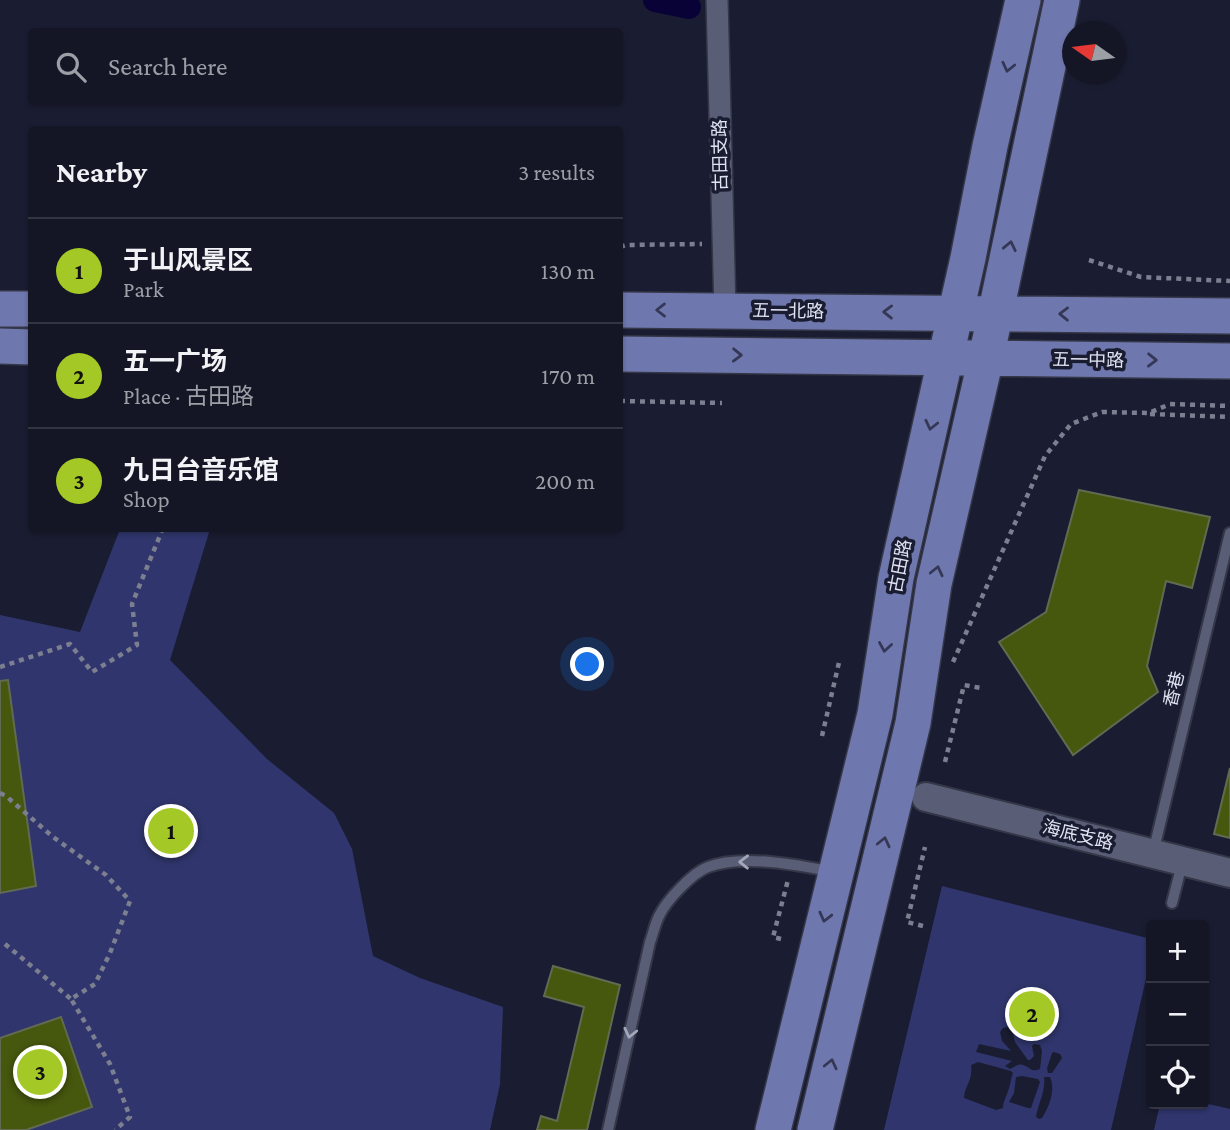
<!DOCTYPE html>
<meta charset="utf-8">
<style>
body{margin:0;font-family:"Crimson Pro","Noto Sans SC",serif;background:#212332;color:#f1f3f6}
.controls{position:absolute;right:21px;bottom:21px;display:grid;overflow:hidden;border-radius:7px;box-shadow:0 2px 5px #0004}
.controls button{width:63px;height:63px;display:grid;place-items:center;padding:0;border:0;border-bottom:2px solid #333542;background:#141625;color:#f1f3f6;font:35px sans-serif}
.compass{position:absolute;left:1062px;top:21px;width:63px;height:63px;border-radius:50%;background:#141625;box-shadow:0 2px 5px #0004;rotate:284deg}
.you{position:absolute;left:588px;top:665px;width:24px;height:24px;margin:-18px;border:5px solid #fff;border-radius:50%;background:#1a73e8;box-shadow:0 0 0 10px #1a73e833}
.badge{display:grid;place-items:center;width:46px;height:46px;border-radius:50%;background:#a4c825;color:#111;font-size:23px;font-weight:700}
.pin{position:absolute;translate:-50% -50%;border:4px solid #fff;box-shadow:0 2px 7px #0006}
.list{margin:0;padding:0;list-style:none}
h2{display:flex;justify-content:space-between;align-items:center;height:91px;margin:0;padding:0 28px;font-size:30px}
h2 small{font-size:23px;font-weight:400;color:#9d9fa7}
.list li{display:grid;grid-template-columns:46px 1fr auto;gap:21px;align-items:center;box-sizing:border-box;height:105px;padding:0 28px;border-top:2px solid #333542}
.list b{display:block;font-size:26px;white-space:nowrap}
.list p{margin:0;font-size:23px;white-space:nowrap;color:#9d9fa7}
.list em{font-size:23px;font-style:normal;color:#9d9fa7}
.icon{flex:none;width:38px;height:38px;fill:none;stroke:currentColor;stroke-width:2;stroke-linecap:round;stroke-linejoin:round}
.map{position:relative;flex:none;width:1230px;height:1130px;overflow:hidden}
.search{position:absolute;background:#141625;box-shadow:0 2px 5px #0004;left:28px;top:28px;width:595px;height:77px;display:flex;align-items:center;gap:18px;box-sizing:border-box;padding:0 24px;border-radius:7px;color:#9d9fa7;font-size:26px}
.panel{position:absolute;background:#141625;box-shadow:0 2px 5px #0004;left:28px;top:126px;width:595px;height:406px;border-radius:7px}
.map>svg:first-child{display:block}
</style>
<div class="map">
<svg width="1230" height="1130" viewBox="0 0 1230 1130">
<rect width="100%" height="100%" fill="#1a1d31"/>
<path fill="#30366d" fill-rule="evenodd" d="M120 529H210L170 660 267 759 334 813 352 849 373 956 420 978 503 1007 500 1084 490 1130H0V615L80 632Z
M942 886 1151 939V957L1111 1130H884ZM1008 1027 1012 1029 1015 1042 1028 1060H1030L1034 1056 1032 1046 1034 1044 1040 1045 1042 1051 1040 1069C1031 1073 1030 1067 1023 1065 1019 1063 1014 1067 1010 1069L1005 1066 1012 1061 976 1052 979 1044 1011 1051 1002 1041 1000 1032 1003 1028ZM1054 1052 1060 1054 1062 1058 1052 1073H1048L1047 1068 1052 1053ZM978 1062 1011 1071 1013 1073C1011 1078 1011 1082 1009 1088 1007 1096 1003 1101 1003 1108L996 1110 964 1098C965 1084 973 1082 971 1065ZM1022 1076 1038 1079 1040 1082 1031 1108H1028L1009 1102 1014 1093 1016 1077ZM1044 1077H1050C1056 1090 1049 1107 1042 1118L1039 1119 1036 1117C1038 1104 1046 1091 1044 1077Z
M1204 1103 1230 1109V1130H1154L1160 1104Z"/>
<g fill="none" stroke-linecap="round" stroke-linejoin="round">
<path stroke="#090236" stroke-width="24" d="M655 0 689 7"/>
</g>
<path fill="#46570e" stroke="#626a51" stroke-width="2" d="M1079 490 1210 517 1192 588 1166 581 1147 666 1158 692 1073 755 999 642 1046 612Z
M8 680 36 886 0 893V681Z
M1230 768V838L1214 834Z
M553 966 620 985 587 1130H537L541 1116 557 1121 584 1007 544 996Z
M61 1017 92 1107 26 1130H0V1038Z"/>
<g fill="none" stroke-linecap="round" stroke-linejoin="round">
<g stroke="#353748" stroke-width="14">
<path id="service" d="M1153 853 1230 533
M1172 903 1182 864
M608 1130 650 942C653 934 655 924 659 916 666 901 692 873 708 867 742 854 799 865 833 872"/>
</g>
<g stroke="#353748" stroke-width="24">
<path id="minor" d="M717 0 725 310"/>
</g>
<g stroke="#353748" stroke-width="32">
<path id="tertiary" d="M926 797 1230 873"/>
</g>
<g stroke="#353748" stroke-width="38">
<path id="primary" d="M0 309H32
M620 310 1230 316
M0 346 32 347
M620 354 1230 361
M773 1130 875 714 896 578 968 258 990 146 1023 0
M815 1130 913 723 934 584 986 358 1062 0"/>
</g>
<path stroke="#7c7f90" stroke-width="4.5" stroke-dasharray="5 5" stroke-linecap="butt" d="M620 247 626 245 702 244
M1089 260 1141 277 1230 281
M620 401 722 403
M1150 414 1230 417
M953 662 1045 456 1071 424 1102 412 1149 413 1170 404 1230 406
M0 667 70 644 92 672 137 645 132 604 163 528
M822 736 840 658
M945 762 964 685 981 688
M0 793 6 796 53 837 106 875 130 901 110 953 95 984 71 999 110 1064 130 1117 115 1130
M923 926 907 922 925 847
M781 939 773 937 788 880
M5 944 71 999"/>
<use href="#service" stroke="#595e76" stroke-width="10"/>
<use href="#minor" stroke="#595e76" stroke-width="21"/>
<use href="#tertiary" stroke="#595e76" stroke-width="28"/>
<use href="#primary" stroke="#6f78ae" stroke-width="35"/>
</g>
<defs><path id="oneway-chevron" d="M-2-3.5L2.5 0L-2 3.5" fill="none" stroke-width="1.6" stroke-linecap="round" stroke-linejoin="round" transform="scale(1.75)"/></defs>
<g stroke="#343856">
<use href="#oneway-chevron" transform="translate(1008 67) rotate(103)"/>
<use href="#oneway-chevron" transform="translate(1010 246) rotate(-78)"/>
<use href="#oneway-chevron" transform="translate(661 310) rotate(-180)"/>
<use href="#oneway-chevron" transform="translate(888 312) rotate(-179)"/>
<use href="#oneway-chevron" transform="translate(1064 314) rotate(-179)"/>
<use href="#oneway-chevron" transform="translate(737 355) rotate(1)"/>
<use href="#oneway-chevron" transform="translate(1152 360) rotate(1)"/>
<use href="#oneway-chevron" transform="translate(931 425) rotate(103)"/>
<use href="#oneway-chevron" transform="translate(937 571) rotate(-77)"/>
<use href="#oneway-chevron" transform="translate(885 647) rotate(99)"/>
<use href="#oneway-chevron" transform="translate(884 842) rotate(-77)"/>
<use href="#oneway-chevron" transform="translate(825 917) rotate(104)"/>
<use href="#oneway-chevron" transform="translate(831 1064) rotate(-77)"/>
</g>
<g stroke="#a3a7b9">
<use href="#oneway-chevron" transform="translate(744 862) rotate(-179)"/>
<use href="#oneway-chevron" transform="translate(630 1033) rotate(103)"/>
</g>
<g text-anchor="middle" dominant-baseline="central" stroke-width="7" stroke-linejoin="round" paint-order="stroke">
<g font-size="18" fill="#dfe2f0" stroke="#1a1d31">
<text transform="translate(720 155) rotate(-91)">古田支路</text>
<text transform="translate(788 311) rotate(1)">五一北路</text>
<text transform="translate(1088 360) rotate(1)">五一中路</text>
<text transform="translate(900 566) rotate(-79)">古田路</text>
<text transform="translate(1174 689) rotate(-76)">香巷</text>
<text transform="translate(1078 835) rotate(14)">海底支路</text>
</g>
</g>
</svg>
<div class="controls">
<button>+</button>
<button>−</button>
<button><svg class="icon" aria-label="locate" viewBox="0 0 24 24"><circle cx="12" cy="12" r="6"/><path d="M12 2v4M12 18v4M2 12h4M18 12h4"/></svg></button>
</div>
<svg class="compass" viewBox="-18 -18 36 36"><path d="M0-13l5 13h-10z" fill="#e53935"/><path d="M0 13l5-13h-10z" fill="#9d9fa7"/></svg>
<div class="you"></div>
<div class="pin badge" style="left:171px;top:831px">1</div>
<div class="pin badge" style="left:1032px;top:1014px">2</div>
<div class="pin badge" style="left:40px;top:1072px">3</div>
<div class="search"><svg class="icon" aria-label="search" viewBox="0 0 24 24"><circle cx="10" cy="10" r="6"/><path d="M15 15l6 6"/></svg>Search here</div>
<section class="panel">
<h2>Nearby<small>3 results</small></h2>
<ul class="list">
<li><span class="badge">1</span><div><b>于山风景区</b><p>Park</p></div><em>130 m</em></li>
<li><span class="badge">2</span><div><b>五一广场</b><p>Place · 古田路</p></div><em>170 m</em></li>
<li><span class="badge">3</span><div><b>九日台音乐馆</b><p>Shop</p></div><em>200 m</em></li>
</ul>
</section>
</div>
